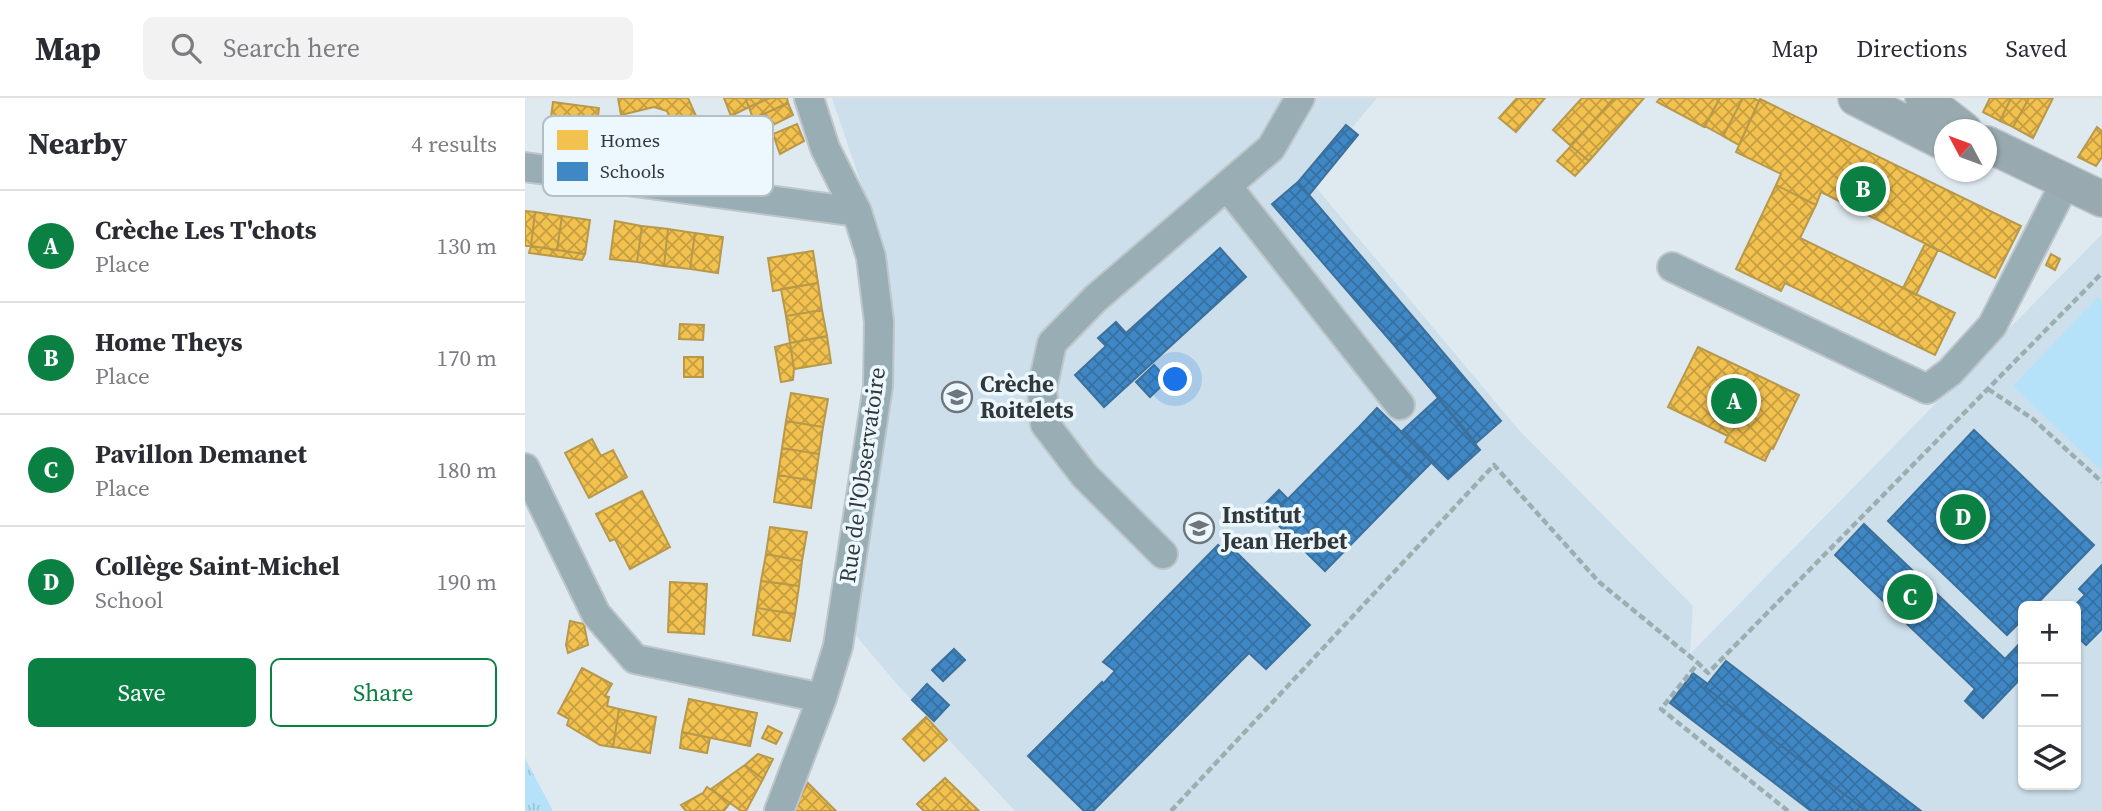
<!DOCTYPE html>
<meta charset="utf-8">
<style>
body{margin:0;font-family:"Source Serif 4",serif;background:#f2f2f3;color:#2b2b33}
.controls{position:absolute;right:21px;bottom:21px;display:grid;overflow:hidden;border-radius:10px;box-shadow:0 2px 5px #0004}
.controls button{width:63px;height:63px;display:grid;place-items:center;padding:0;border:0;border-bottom:2px solid #e1e1e2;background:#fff;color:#2b2b33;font:35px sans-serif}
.compass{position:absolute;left:1409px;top:21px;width:63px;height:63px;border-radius:50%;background:#fff;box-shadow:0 2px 5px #0004;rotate:311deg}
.you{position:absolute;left:651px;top:282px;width:24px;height:24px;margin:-18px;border:5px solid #fff;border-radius:50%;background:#1a73e8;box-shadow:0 0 0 10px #1a73e833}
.badge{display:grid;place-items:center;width:46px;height:46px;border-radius:50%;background:#0b8043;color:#fff;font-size:23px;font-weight:700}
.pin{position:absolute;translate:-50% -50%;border:4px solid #fff;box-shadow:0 2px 7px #0006}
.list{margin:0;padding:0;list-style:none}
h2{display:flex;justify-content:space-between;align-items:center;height:91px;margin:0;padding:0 28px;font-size:30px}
h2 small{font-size:23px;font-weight:400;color:#7c7c81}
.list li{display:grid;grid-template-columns:46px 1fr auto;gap:21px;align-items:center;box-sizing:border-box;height:112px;padding:0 28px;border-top:2px solid #e1e1e2}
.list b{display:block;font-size:26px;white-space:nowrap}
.list p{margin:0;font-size:23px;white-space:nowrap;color:#7c7c81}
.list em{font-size:23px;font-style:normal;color:#7c7c81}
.actions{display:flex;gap:14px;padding:21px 28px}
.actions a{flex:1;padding:16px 0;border:2px solid #0b8043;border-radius:10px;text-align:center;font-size:24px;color:#0b8043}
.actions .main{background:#0b8043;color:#fff}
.icon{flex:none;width:38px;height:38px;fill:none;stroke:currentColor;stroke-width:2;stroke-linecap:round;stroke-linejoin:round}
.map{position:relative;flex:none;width:1577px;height:713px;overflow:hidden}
header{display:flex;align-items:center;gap:42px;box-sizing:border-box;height:98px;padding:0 35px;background:#fff;border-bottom:2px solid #e1e1e2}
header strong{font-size:33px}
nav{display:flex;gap:38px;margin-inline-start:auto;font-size:24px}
.search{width:490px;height:63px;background:#f2f2f3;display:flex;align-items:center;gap:18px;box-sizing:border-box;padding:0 24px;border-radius:10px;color:#7c7c81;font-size:26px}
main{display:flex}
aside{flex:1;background:#fff}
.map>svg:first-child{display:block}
</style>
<header>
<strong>Map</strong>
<div class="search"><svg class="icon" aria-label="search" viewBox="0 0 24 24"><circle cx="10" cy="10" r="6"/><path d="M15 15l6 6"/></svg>Search here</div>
<nav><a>Map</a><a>Directions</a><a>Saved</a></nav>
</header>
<main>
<aside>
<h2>Nearby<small>4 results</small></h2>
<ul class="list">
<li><span class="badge">A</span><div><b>Crèche Les T'chots</b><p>Place</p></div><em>130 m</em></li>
<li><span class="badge">B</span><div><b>Home Theys</b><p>Place</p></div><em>170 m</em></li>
<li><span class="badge">C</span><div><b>Pavillon Demanet</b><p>Place</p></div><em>180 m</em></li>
<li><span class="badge">D</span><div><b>Collège Saint-Michel</b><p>School</p></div><em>190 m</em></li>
</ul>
<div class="actions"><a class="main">Save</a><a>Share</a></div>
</aside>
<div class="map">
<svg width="1577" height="713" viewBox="0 0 1577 713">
<defs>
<pattern id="grass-tufts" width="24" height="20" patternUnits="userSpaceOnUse" patternTransform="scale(1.75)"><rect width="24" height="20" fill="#b5e2f8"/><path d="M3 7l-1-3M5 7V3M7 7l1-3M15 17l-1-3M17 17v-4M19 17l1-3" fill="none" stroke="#9cc3d6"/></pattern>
<pattern id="homes-cross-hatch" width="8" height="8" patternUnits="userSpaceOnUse" patternTransform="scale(1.75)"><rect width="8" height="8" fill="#f2c14e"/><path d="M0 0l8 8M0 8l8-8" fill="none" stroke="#c59e42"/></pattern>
<pattern id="schools-cross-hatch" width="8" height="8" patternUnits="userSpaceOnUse" patternTransform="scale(1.75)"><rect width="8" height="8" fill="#3f88c5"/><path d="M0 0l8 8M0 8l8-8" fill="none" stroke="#3570a1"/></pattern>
</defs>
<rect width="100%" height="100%" fill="#dfeaf0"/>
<path fill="#cddfea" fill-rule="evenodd" d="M307 0H852L784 81 993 331 1168 508 1165 556 1577 136V713H490L370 584 322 527 356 350 361 159ZM757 31 712 101 573 202ZM1498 508H1551V687H1498Z"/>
<path fill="url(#grass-tufts)" d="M0 660 28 713H0Z"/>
<path fill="#b5e2f8" d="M1573 199 1577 203V373L1488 288Z"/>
<path fill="url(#homes-cross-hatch)" stroke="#b89849" stroke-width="2" d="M93 0H163L195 72 171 77 142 13 129 9 96 17Z
M199 0H220L224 9 206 18Z
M220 0H245L224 9Z
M245 0H262L263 5 228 21 224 9Z
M992 0H1020L991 34 974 20Z
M1057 0H1089L1046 48 1028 32Z
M1089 0H1119L1064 63 1046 48Z
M1135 0H1195L1179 29 1132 4Z
M1195 0H1218L1198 38 1180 28Z
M1218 0H1228L1234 3 1214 47 1198 38Z
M1465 0H1486L1475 23 1458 14Z
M1486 0H1504L1488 29 1475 23Z
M1504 0H1528L1508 40 1488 29Z
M1235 1 1496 128 1470 180 1296 94 1291 107 1251 87 1256 76 1211 54Z
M28 4 74 10 69 47 23 41Z
M263 5 268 17 234 34 228 21Z
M272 26 279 43 255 56 248 36Z
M1572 29 1577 33V59L1571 68 1553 59Z
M1046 48 1064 63 1050 78 1032 63Z
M1251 87 1291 107 1275 140 1430 215 1410 257 1260 185 1256 193 1211 171Z
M0 113 10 114 6 148H0Z
M10 114 37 118 32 152 6 148Z
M37 118 65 122 60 156 32 152Z
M90 123 117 128 112 164 85 161Z
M117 128 143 131 139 168 112 164Z
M143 131 170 135 165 171 139 168Z
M170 135 198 139 193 175 165 171Z
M1400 146 1413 152 1391 197 1378 190Z
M6 148 32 152 60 156 57 162 4 155Z
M288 153 293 185 248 193 243 160Z
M1526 156 1535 161 1530 172 1521 167Z
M293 185 297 212 261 218 256 191Z
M297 212 302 238 265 245 261 218Z
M155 226 179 227 178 242 154 241Z
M302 238 306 265 269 271 265 245Z
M265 245 269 271 268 282 256 284 250 249Z
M1173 249 1274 297 1248 351 1246 350 1240 363 1200 344 1203 338 1143 309Z
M159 259H178V279H159Z
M266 295 303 301 298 329 261 323Z
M261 323 298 329 294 356 257 350Z
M67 341 76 358 88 352 102 379 64 400 40 355Z
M257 350 294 356 290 383 253 377Z
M253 377 290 383 286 410 249 404Z
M117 393 145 449 105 471 90 441 85 443 71 416Z
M245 429 282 434 277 463 241 456Z
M241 456 277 463 274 488 236 483Z
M236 483 274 488 270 516 232 510Z
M145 484 182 486 179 536 143 534Z
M232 510 270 516 265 543 228 537Z
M45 523 59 526 63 547 43 555 41 547Z
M57 570 87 586 80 598 84 599 82 608 94 611 88 649 75 647 42 627 44 621 33 615Z
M164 601 232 615 225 648 157 634Z
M94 611 131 619 125 655 88 649Z
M401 619 422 642 399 663 378 641Z
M243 628 257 635 251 646 237 640Z
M157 634 185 640 182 655 155 650Z
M233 656 248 661 238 681 220 667Z
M220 667 238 681 221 713H216L186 691Z
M420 680 454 713H399L392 706Z
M283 685 311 713H268Z
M182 689 205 705 199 713H161L156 707 178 695Z"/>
<path fill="url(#schools-cross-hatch)" stroke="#3b709c" stroke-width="2" d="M821 27 833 37 784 97 773 84Z
M773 84 894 226 869 247 747 106Z
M695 150 721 179 579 309 550 277 581 248 573 240 591 224 601 235Z
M894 226 976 323 951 345 869 247Z
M629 267 643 282 625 299 611 284Z
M913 300 955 352 923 381 876 334Z
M852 310 907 364 889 382 834 329Z
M834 329 889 382 800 473 745 419Z
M1449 332 1569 447 1510 508H1498V521L1482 537 1363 423Z
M754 392 763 401 745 419 736 410Z
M1339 426 1480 561 1498 542V578L1458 620 1440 603 1450 591 1310 457Z
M693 447 701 456 707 450 785 527 741 571 724 555 568 713H559L503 658 577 584 578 586 590 573 578 564Z
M1577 467V531L1561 547 1551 537V508H1549L1560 497 1554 491Z
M429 551 440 562 418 583 407 572Z
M1201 563 1396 713H1341L1180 589Z
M1168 575 1183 586 1180 589 1341 713H1286L1145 605Z
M402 586 424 607 409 623 387 602Z"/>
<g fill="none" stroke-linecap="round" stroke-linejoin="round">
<g stroke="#bec6ca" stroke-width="32">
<path id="minor" d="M0 69 332 114
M702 88 875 307
M1147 169 1402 291 1425 274 1467 228 1533 99
M0 370 71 516 110 561 297 600
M638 456 559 377 520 326 517 291 527 245 571 200 746 50 775 0
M254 713 297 600 313 548 353 288 354 224 346 159 332 114 300 50 284 0"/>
</g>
<g stroke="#bec6ca" stroke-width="38">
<path id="major" d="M1331 0 1420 45
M1398 0 1439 32
M1462 46 1577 101"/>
</g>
<path stroke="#9caeb0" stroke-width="4.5" stroke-dasharray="7 3.5" stroke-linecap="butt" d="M1463 291 1508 321 1577 384
M646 713 969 367 1074 484 1173 565
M1263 713 1136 611 1173 565 1183 575 1577 175"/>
<use href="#minor" stroke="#98aeb4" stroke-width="28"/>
<use href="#major" stroke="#98aaaf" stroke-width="35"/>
</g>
<defs>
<g id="school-ring" transform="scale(1.575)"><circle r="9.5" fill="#edf8fe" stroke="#6e767b" stroke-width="1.5"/><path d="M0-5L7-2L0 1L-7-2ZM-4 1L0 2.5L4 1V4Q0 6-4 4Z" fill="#6e767b"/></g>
</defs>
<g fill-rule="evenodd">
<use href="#school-ring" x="432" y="299"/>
<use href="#school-ring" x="674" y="430"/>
</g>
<g text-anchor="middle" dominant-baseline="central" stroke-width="7" stroke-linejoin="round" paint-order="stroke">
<g font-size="23" font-weight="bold" fill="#31383c" stroke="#edf8fe" text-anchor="start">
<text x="455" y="286">Crèche<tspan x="455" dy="26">Roitelets</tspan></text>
<text x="697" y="417">Institut<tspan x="697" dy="26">Jean Herbet</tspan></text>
</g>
<g font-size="23" fill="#31383c" stroke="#edf8fe">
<text transform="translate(337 377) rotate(-82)">Rue de l'Observatoire</text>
</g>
</g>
<rect x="18" y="18" width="230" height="80" rx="10" fill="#edf8fe" stroke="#b5bec4" stroke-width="2"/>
<rect x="32" y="32" width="31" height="20" fill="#f2c14e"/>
<rect x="32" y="64" width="31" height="19" fill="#3f88c5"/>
<g font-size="19" fill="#31383c">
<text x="75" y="49">Homes</text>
<text x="75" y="80">Schools</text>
</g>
</svg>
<div class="controls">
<button>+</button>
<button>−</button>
<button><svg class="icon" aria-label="layers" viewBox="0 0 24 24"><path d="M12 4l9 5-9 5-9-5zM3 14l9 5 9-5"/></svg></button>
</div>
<svg class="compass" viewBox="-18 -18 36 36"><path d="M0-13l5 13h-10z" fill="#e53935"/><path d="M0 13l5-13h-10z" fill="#7c7c81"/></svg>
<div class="you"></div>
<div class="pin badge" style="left:1209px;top:303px">A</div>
<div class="pin badge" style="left:1338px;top:91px">B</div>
<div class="pin badge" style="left:1385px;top:499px">C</div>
<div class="pin badge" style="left:1438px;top:419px">D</div>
</div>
</main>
